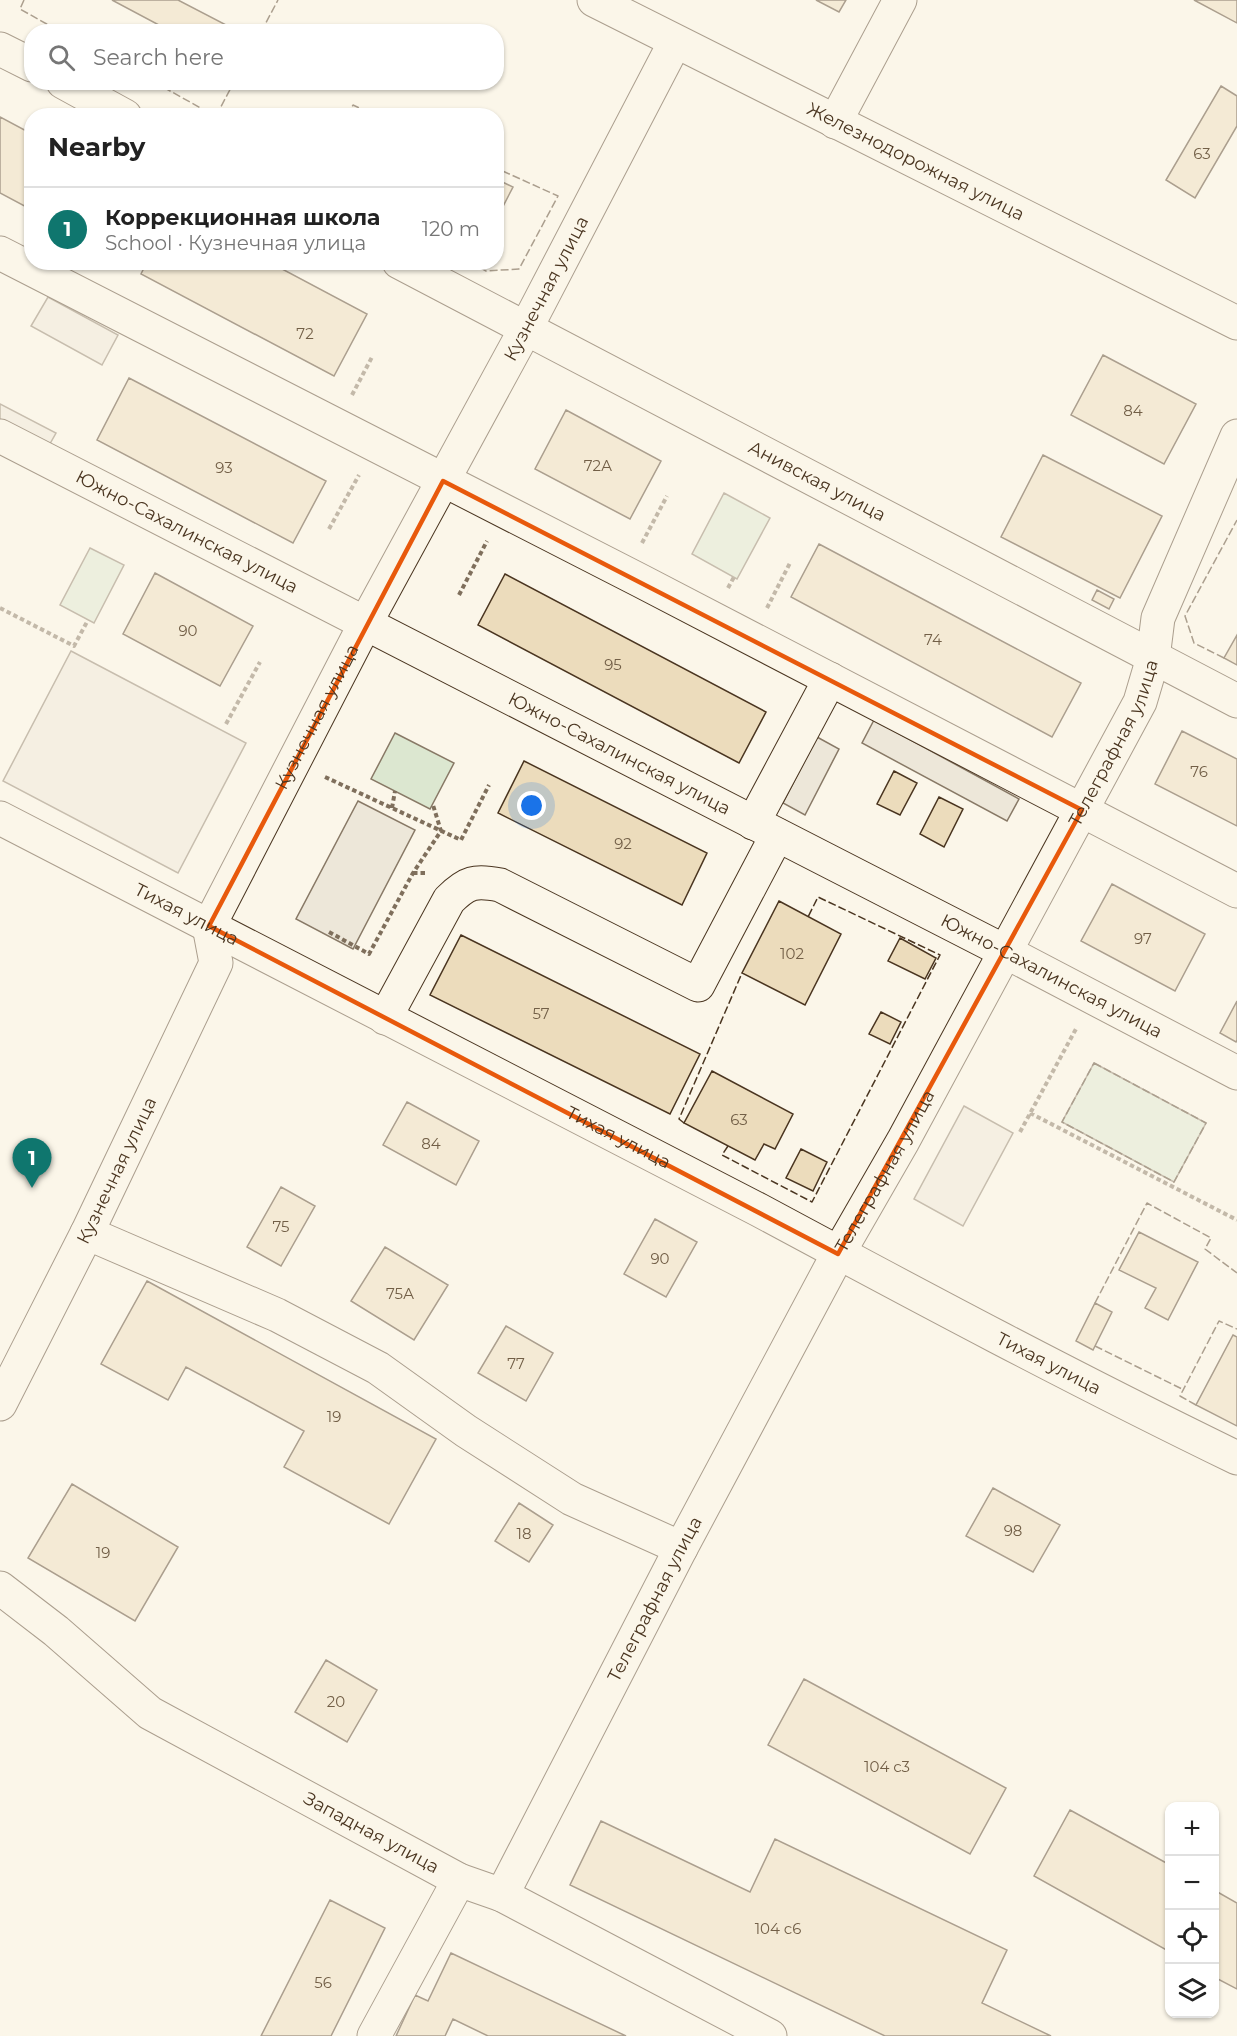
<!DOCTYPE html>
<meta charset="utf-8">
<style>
body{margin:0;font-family:Montserrat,sans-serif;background:#f2f2f2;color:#222}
.controls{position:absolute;right:18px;bottom:18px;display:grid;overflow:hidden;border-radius:12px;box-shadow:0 2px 4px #0004}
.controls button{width:54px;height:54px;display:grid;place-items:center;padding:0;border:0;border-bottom:2px solid #e0e0e0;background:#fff;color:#222;font:30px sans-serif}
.you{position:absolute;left:532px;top:806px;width:21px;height:21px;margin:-15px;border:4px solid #fff;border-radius:50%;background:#1a73e8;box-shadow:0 0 0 9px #1a73e833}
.badge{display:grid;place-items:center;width:39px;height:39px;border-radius:50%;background:#0f766e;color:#fff;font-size:20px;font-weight:700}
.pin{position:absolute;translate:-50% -50px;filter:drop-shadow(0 2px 3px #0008)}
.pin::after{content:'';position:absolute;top:32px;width:21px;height:18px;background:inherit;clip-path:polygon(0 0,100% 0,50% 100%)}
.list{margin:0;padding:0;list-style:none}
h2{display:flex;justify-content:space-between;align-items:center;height:78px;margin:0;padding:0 24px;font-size:26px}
h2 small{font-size:20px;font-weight:400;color:#767676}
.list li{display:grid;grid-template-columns:39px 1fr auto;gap:18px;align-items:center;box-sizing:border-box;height:84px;padding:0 24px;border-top:2px solid #e0e0e0}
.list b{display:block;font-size:22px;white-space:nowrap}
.list p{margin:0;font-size:20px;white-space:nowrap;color:#767676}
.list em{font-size:20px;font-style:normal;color:#767676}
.icon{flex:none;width:33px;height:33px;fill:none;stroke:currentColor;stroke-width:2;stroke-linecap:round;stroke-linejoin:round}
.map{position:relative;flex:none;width:1237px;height:2036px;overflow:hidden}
.search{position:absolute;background:#fff;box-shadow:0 2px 4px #0004;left:24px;top:24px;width:480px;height:66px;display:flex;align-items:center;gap:15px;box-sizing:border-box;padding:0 21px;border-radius:24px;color:#767676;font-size:22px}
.panel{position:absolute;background:#fff;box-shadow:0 2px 4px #0004;left:24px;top:108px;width:480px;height:162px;border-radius:24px}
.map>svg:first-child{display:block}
</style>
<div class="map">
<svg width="1237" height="2036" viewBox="0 0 1237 2036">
<rect width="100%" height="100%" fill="#fbf6e9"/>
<path fill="#dce7d0" stroke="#887966" stroke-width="1.5" d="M724 493 770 518 737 579 692 554Z
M90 548 124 565 94 623 60 605Z
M395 733 454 763 430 809 371 779Z
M1094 1063 1206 1123 1174 1182 1062 1122Z"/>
<path fill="#ede7d9" stroke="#887966" stroke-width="1.5" d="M48 297 118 335 102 365 31 326Z
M0 404 56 433 47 449 0 424Z
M71 651 246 743 178 873 3 781Z
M874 720 1019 799 1007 821 862 743Z
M817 737 839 749 805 815 783 803Z
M358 801 415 830 353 949 296 919Z
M964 1106 1013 1133 963 1226 914 1199Z"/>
<path fill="#ecdcbc" stroke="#4a3520" stroke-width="1.5" d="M112 0H178L232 28 230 32H172Z
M816 0H846L839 12Z
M1194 0H1237V23Z
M1221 86 1237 96V126L1195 198 1166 180Z
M0 117 32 134V210L0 193Z
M496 179 513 187 496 220Z
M147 262H269L367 314 334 376 141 274Z
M1103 355 1196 404 1164 464 1071 415Z
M129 378 326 481 293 543 97 440Z
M566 410 661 461 630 519 535 469Z
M1043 455 1162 516 1120 598 1001 537Z
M819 544 1081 683 1052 737 791 597Z
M155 573 253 626 220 686 123 634Z
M505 574 766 712 739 763 478 625Z
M1097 590 1114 599 1109 609 1092 600Z
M1237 635V665L1224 658Z
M1182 731 1237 759V826L1155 784Z
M524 761 707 853 682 905 498 813Z
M894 771 917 783 900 815 877 804Z
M939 797 963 809 944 847 920 834Z
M1112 884 1205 934 1175 991 1081 941Z
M779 901 841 934 805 1005 742 973Z
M461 935 700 1054 670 1114 430 995Z
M900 938 936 958 925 979 888 961Z
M1237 1001V1040L1236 1042 1220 1033Z
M881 1012 901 1022 890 1044 869 1034Z
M712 1071 793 1114 775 1149 764 1144 755 1160 684 1123Z
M407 1102 479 1141 456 1185 383 1145Z
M801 1149 827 1162 813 1191 786 1178Z
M281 1187 315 1206 281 1266 247 1247Z
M655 1219 697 1242 666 1297 624 1274Z
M1139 1232 1198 1262 1168 1320 1145 1308 1156 1288 1119 1270Z
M385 1247 448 1285 414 1340 351 1301Z
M147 1281 436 1439 389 1524 284 1467 304 1431 186 1367 168 1400 101 1364Z
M1095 1303 1112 1312 1093 1350 1076 1341Z
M506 1326 553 1353 526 1401 478 1373Z
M1233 1335 1237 1337V1426L1196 1405Z
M72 1484 178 1547 135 1621 28 1558Z
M993 1488 1060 1525 1033 1572 966 1536Z
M519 1503 553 1525 529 1562 495 1541Z
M326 1660 377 1690 347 1742 295 1712Z
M804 1679 1006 1788 970 1854 768 1745Z
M1070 1810 1170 1865V1952L1034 1876Z
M601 1821 750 1892 775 1839 1007 1950 982 2003 1051 2036H885L570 1885Z
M1214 1890 1237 1903V1989L1214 1977Z
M330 1900 385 1928 331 2036H261Z
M451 1953 626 2036H488L453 2019 445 2036H396L415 1995 428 2001Z"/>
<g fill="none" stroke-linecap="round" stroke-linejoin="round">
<g stroke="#4a3520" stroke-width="35">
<g id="minor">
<path d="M0 49 32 65"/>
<path d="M63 82 125 116"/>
<path d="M835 122 900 0"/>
<path d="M0 253 641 581 1237 891"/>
<path id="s1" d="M399 262 1237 701"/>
<path id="s2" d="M0 436 1006 952 1237 1073"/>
<path id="s3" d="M0 818 759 1210C917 1295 1076 1380 1237 1458"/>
<path d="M753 823 830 679"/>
<path d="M385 1018 449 900C467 882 475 880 500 885L698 985 777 835"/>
<path d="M87 1233 277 1315 378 1368 466 1431 572 1499 681 1548"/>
<path id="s4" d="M0 1404 87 1233 216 963 209 926 365 624 525 330 675 42"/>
<path id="s5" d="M0 1588 56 1631 150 1713 459 1880 502 1895 770 2036"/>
<path id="s6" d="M502 1895 681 1548 838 1254 903 1141 1140 702 1153 658 1158 618 1237 436"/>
<path d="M374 2036 459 1880"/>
</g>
</g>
<g stroke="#4a3520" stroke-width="35">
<g id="major">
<path id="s7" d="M594 0 1237 323"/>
</g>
</g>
<path stroke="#7f6f5c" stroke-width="4" stroke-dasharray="4.5 3" stroke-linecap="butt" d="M352 395 372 357
M329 529 359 475
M642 543 667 496
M728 588 734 577
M459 595 487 541
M0 608 74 646 88 620
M767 608 790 563
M226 724 260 662
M325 777 461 840 489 785
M392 808 395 791
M413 873H428
M329 932 369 954 413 873 441 831 433 805
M1030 1113 1237 1220
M1020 1132 1077 1027"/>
<use href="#minor" stroke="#fbf6e9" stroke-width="33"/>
<use href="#major" stroke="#fbf6e9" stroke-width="33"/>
<path stroke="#4a3520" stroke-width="1.5" stroke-dasharray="8 3" stroke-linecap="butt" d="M24 0 20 9 61 32
M261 32 278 0
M154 82 215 116
M216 116 234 82
M347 116 353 105 377 116
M470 262 486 271 519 269 558 196 496 168
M1224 658 1194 643 1185 616 1237 520
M1094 1063 1206 1123 1174 1182 1062 1122Z
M684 1123 679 1119 742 973
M728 1146 722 1155 812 1202 940 955 818 897 808 917
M1095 1303 1147 1203 1211 1238 1205 1249 1237 1273
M1095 1346 1184 1390
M1196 1405 1180 1396 1219 1321 1237 1329"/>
</g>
<path d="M0 0H1237V2036H0ZM443 481 1082 810 838 1254 209 926Z" fill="#fbf6e9" fill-opacity=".55" fill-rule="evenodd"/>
<path fill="none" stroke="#e8590c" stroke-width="4.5" stroke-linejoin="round" d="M443 481 1082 810 838 1254 209 926Z"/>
<g text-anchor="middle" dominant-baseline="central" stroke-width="4.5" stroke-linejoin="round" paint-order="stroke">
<g font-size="15" fill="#725f47">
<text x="1202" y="153">63</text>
<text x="305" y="333">72</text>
<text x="1133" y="410">84</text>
<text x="598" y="465">72А</text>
<text x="224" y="467">93</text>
<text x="188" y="630">90</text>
<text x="933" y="639">74</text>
<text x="613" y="664">95</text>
<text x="1199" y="771">76</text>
<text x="623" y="843">92</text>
<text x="1143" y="938">97</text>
<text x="792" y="953">102</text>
<text x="541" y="1013">57</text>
<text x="739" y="1119">63</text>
<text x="431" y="1143">84</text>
<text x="281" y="1226">75</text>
<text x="660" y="1258">90</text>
<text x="400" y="1293">75А</text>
<text x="516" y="1363">77</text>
<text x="334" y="1416">19</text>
<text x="1013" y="1530">98</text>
<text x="524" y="1533">18</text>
<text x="103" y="1552">19</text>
<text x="336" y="1701">20</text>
<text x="887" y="1766">104 с3</text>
<text x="778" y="1928">104 с6</text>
<text x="323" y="1982">56</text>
</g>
<g font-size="18" fill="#4a3520" stroke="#fbf6e9">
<text stroke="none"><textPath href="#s7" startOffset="360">Железнодорожная улица</textPath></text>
<text stroke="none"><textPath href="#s4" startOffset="1250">Кузнечная улица</textPath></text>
<text stroke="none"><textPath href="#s1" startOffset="472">Анивская улица</textPath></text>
<text stroke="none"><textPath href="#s2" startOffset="210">Южно-Сахалинская улица</textPath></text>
<text stroke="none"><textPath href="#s4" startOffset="764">Кузнечная улица</textPath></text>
<text stroke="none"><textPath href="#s6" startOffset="1305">Телеграфная улица</textPath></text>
<text stroke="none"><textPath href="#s2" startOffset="696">Южно-Сахалинская улица</textPath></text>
<text stroke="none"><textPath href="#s3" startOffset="210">Тихая улица</textPath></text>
<text stroke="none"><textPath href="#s2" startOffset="1182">Южно-Сахалинская улица</textPath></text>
<text stroke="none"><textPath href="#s3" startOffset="696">Тихая улица</textPath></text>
<text stroke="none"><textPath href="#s4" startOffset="261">Кузнечная улица</textPath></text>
<text stroke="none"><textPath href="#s6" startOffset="819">Телеграфная улица</textPath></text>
<text stroke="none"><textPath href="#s3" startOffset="1182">Тихая улица</textPath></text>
<text stroke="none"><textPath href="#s6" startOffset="333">Телеграфная улица</textPath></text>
<text stroke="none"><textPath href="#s5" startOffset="447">Западная улица</textPath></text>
</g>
</g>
</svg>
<div class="controls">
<button>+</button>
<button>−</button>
<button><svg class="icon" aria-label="locate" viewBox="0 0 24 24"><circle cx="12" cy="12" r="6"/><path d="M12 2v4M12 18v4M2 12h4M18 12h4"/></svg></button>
<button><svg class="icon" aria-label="layers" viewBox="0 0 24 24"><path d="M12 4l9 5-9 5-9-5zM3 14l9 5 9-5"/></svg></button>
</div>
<div class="you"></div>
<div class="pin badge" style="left:32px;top:1188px">1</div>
<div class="search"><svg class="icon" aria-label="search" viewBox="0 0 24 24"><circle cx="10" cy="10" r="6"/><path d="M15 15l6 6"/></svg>Search here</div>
<section class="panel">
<h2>Nearby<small></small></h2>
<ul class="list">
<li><span class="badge">1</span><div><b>Коррекционная школа</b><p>School · Кузнечная улица</p></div><em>120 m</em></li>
</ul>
</section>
</div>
